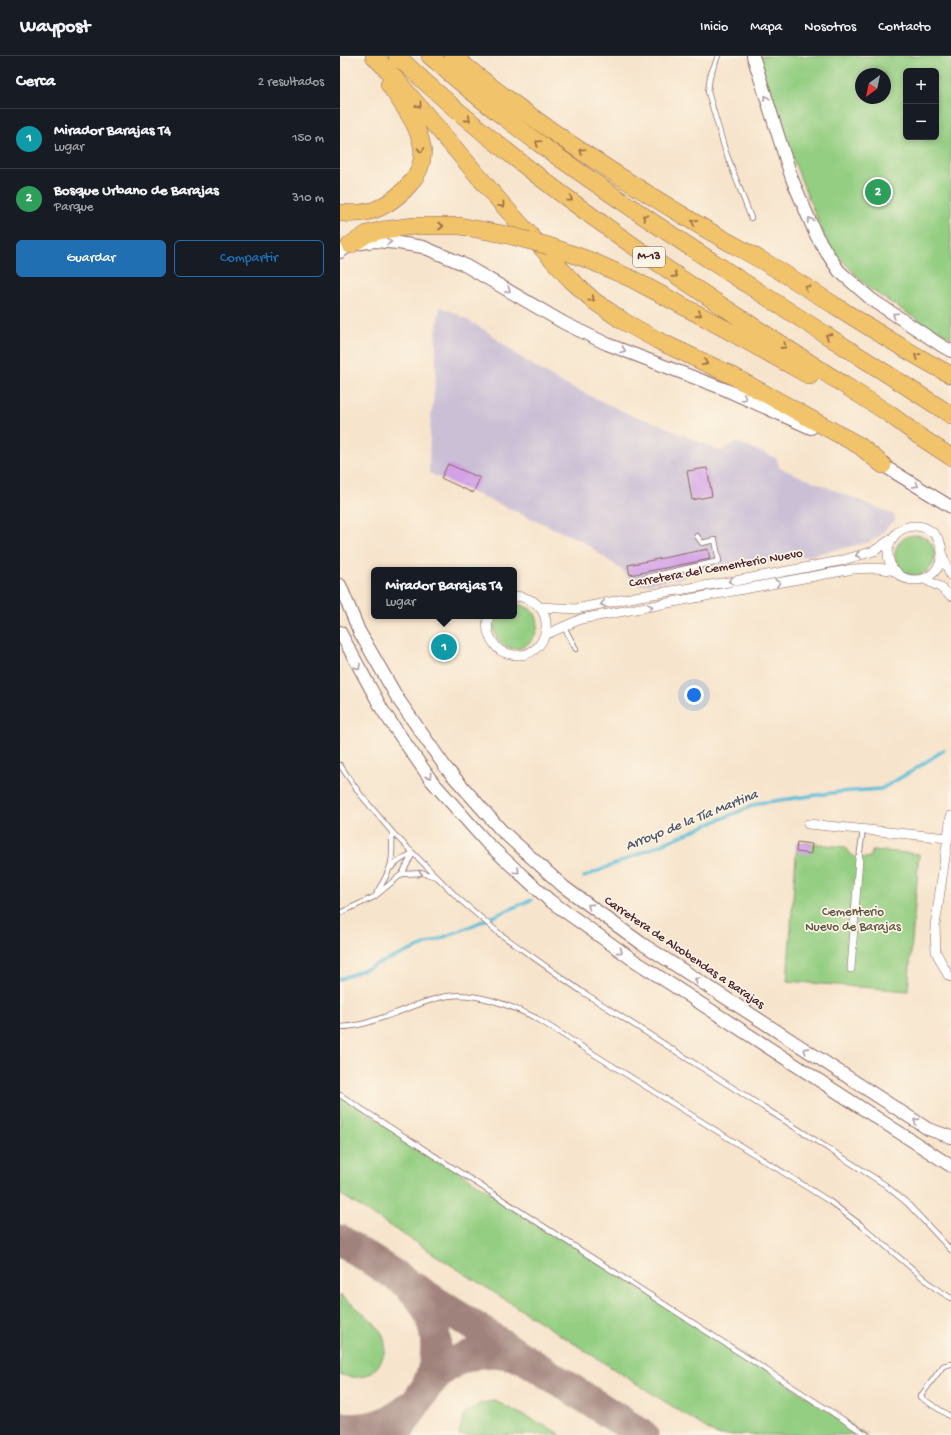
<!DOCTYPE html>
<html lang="es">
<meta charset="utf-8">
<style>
body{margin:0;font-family:"Gochi Hand",sans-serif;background:#242831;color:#f1f3f6}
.controls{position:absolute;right:12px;top:12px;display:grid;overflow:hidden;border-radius:6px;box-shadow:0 2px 6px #0003}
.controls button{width:36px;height:36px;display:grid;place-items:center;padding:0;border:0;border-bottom:1px solid #363941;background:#171b24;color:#f1f3f6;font:20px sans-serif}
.compass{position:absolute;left:515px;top:12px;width:36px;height:36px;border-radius:50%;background:#171b24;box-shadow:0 2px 6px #0003;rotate:213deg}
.you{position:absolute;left:354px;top:639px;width:14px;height:14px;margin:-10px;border:3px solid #fff;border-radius:50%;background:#1a73e8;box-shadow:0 0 0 6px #1a73e833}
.badge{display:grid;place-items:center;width:26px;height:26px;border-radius:50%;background:#1f6fb2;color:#fff;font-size:13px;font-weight:700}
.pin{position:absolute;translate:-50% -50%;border:2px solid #fff;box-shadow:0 1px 4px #0006}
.popup{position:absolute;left:31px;top:511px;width:146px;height:52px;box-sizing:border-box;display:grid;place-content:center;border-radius:6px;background:#171b24;filter:drop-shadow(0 1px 3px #0005);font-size:13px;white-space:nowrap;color:#9ea1a6}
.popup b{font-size:15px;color:#f1f3f6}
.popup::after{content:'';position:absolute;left:50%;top:100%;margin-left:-8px;border:8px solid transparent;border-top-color:#171b24}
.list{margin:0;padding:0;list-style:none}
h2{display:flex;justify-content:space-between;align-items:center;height:52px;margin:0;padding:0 16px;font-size:17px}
h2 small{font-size:13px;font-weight:400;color:#9ea1a6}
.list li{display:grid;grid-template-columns:26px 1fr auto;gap:12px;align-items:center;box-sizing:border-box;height:60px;padding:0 16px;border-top:1px solid #363941}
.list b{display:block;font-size:15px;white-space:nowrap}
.list p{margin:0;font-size:13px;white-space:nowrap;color:#9ea1a6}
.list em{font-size:13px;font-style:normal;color:#9ea1a6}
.actions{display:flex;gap:8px;padding:12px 16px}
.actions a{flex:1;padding:9px 0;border:1px solid #1f6fb2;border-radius:6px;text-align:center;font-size:14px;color:#1f6fb2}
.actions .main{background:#1f6fb2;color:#fff}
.map{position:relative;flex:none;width:611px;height:1379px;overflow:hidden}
header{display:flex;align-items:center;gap:24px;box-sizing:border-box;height:56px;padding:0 20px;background:#171b24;border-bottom:1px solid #363941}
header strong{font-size:19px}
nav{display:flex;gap:22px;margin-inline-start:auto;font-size:14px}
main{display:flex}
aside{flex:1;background:#171b24}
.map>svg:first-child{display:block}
</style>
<header>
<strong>Waypost</strong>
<nav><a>Inicio</a><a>Mapa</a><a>Nosotros</a><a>Contacto</a></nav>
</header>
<main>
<aside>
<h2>Cerca<small>2 resultados</small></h2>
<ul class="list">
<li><span class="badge" style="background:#0f9aa8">1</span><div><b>Mirador Barajas T4</b><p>Lugar</p></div><em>150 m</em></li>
<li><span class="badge" style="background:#2e9e5b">2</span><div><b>Bosque Urbano de Barajas</b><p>Parque</p></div><em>310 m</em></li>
</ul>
<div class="actions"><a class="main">Guardar</a><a>Compartir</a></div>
</aside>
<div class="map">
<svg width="611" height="1379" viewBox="0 0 611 1379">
<rect width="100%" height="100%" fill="#fcf5e5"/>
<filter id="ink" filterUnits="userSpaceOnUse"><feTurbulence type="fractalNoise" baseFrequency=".025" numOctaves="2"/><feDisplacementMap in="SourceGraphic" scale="8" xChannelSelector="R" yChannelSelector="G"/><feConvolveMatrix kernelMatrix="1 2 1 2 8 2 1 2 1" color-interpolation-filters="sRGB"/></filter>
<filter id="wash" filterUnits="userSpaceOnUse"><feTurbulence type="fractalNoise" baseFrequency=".012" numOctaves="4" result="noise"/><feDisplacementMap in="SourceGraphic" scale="16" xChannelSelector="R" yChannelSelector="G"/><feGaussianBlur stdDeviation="0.9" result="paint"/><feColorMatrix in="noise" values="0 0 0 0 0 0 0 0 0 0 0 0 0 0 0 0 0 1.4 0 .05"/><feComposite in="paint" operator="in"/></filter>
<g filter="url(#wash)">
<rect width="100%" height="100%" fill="#f7e4cc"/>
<path fill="#cbbfd5" d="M101 251 119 259 146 275 180 301 216 324 293 360 314 366 380 395 396 386 436 402 440 412 552 458 555 461V465L549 469 540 480 530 486 467 500 412 510 406 507 382 509 352 515 344 521 299 529 278 511 242 485 89 417 90 374 96 318V279L99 256Z"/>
<path fill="#94ce82" stroke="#6f7656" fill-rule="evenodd" d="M414 0H611V282L589 271 530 233 488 190 437 64ZM566 15H596V81H566ZM521 18H545V42H521Z
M555 499a20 20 0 1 1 40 0a20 20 0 1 1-40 0Z
M175 548C223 554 184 616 158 583 153 576 153 568 156 560H174Z
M457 786 506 791C511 801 519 805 530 801L533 794 579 798 568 935 447 925Z
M0 1039 527 1379H377L0 1138Z
M0 1239C11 1248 35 1264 41 1276 45 1283 46 1291 44 1297 38 1319 20 1326 0 1318Z
M155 1345 217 1376 221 1379H119L124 1358 141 1347Z"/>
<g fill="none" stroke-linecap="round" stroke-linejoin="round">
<path stroke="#59bdd7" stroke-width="3.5" d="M244 821 419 747 499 736 541 733 572 715 604 694
M0 923 129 871 191 844"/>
<path stroke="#a0827c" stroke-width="31" d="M0 1184 303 1379
M88 1329C109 1301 145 1289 178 1301
M0 1371C26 1376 52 1367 71 1350
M55 1379C62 1368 70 1357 77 1345 81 1339 86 1333 88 1327 102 1295 97 1257 72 1233"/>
</g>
<g id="blocks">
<path fill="#d2a1e6" d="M108 408 140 422 133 437 101 422Z
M367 412 372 440 352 444 347 415Z
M368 493 370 503 290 519 288 509Z
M457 786 472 788 471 798 456 796Z"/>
</g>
</g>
<g filter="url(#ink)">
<use href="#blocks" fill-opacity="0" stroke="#876463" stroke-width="1"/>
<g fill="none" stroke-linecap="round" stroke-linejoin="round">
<g stroke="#876463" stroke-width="6">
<path id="service" d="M378 0 370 20 368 36 385 94 411 162
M308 521 379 505 375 484 362 487 357 480
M224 571 236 593
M0 709 20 738 52 776 119 843 160 878 241 935 544 1128 567 1147 611 1194
M519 802 523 774
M52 811C58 804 65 801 73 797
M62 818 83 817 96 821
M37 836C53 811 53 805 52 776
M0 857 34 841 62 818 73 797
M0 971C20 971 37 963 56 957 71 951 86 945 102 941 133 934 169 949 196 962L489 1145 522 1170 595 1232 611 1242
M0 1039 527 1379
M611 1308 603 1310 580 1341 611 1361"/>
</g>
<g stroke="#876463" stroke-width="8">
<path id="pedestrian" d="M511 913 519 802"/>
</g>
<g stroke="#876463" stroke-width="10">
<path id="minor" d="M548 497a27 27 0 1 1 54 0a27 27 0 1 1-54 0Z
M602 499 611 520
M584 523 600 531 611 540
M200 551 236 553 300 540 395 525 500 505 534 495 553 482
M149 560C145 571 148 580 155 589 158 594 164 597 170 598 210 608 224 543 174 540
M205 579 241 563 513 513 538 512 556 515
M611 760 595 870 596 896 608 919 611 921
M468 768 608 782"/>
</g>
<g stroke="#876463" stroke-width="14">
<path id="tertiary" d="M413 0 452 123 476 179 487 197 499 215 531 243 602 290 611 295
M0 196 10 189 34 185 58 187 83 191 121 207 224 267 267 288 384 333 471 372
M536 405 611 451
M0 529 19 575 58 643 106 712 161 774 224 831 301 887 588 1073 611 1081
M0 576 43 655 91 724 147 787 209 844 292 903 611 1110"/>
</g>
<g stroke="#876463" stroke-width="18">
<path id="motorway" d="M34 0 53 20 162 148 231 224 254 245 283 265 317 284 391 319 520 390 543 409
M57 0C204 140 378 248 548 357L579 380 611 401
M90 0C160 63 237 115 314 167 412 233 512 295 611 359
M113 0C185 60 264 112 344 160 371 177 400 192 428 208 489 244 548 286 611 319
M0 157C13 158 27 158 39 152 61 141 87 117 82 90 78 67 61 47 49 28
M10 189 27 178 43 174 74 170H120L168 179
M209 190 249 204 292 223 369 264 470 320"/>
</g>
<use href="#service" stroke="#fff" stroke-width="4.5"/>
<use href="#pedestrian" stroke="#fff" stroke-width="7"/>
<use href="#minor" stroke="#fff" stroke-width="9"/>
<use href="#tertiary" stroke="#fff" stroke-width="12"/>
<use href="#motorway" stroke="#f1c36a" stroke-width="17"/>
<g stroke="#876463" stroke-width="18" stroke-linecap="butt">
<path id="motorway-bridge" d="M168 179 209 190"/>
</g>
<use href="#motorway-bridge" stroke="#f1c36a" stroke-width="17"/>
</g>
<defs><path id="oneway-chevron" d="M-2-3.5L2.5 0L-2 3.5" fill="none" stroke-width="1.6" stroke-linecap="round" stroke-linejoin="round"/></defs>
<g stroke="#ae9aa0">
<use href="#oneway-chevron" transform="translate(426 42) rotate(-108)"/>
<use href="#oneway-chevron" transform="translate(470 164) rotate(-113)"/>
<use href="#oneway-chevron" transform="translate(49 186) rotate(4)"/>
<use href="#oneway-chevron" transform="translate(168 234) rotate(31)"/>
<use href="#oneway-chevron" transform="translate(555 259) rotate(-146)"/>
<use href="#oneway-chevron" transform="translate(283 294) rotate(21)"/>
<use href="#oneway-chevron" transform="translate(404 342) rotate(24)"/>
<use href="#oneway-chevron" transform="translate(576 429) rotate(32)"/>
<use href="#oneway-chevron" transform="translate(518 499) rotate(164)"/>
<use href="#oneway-chevron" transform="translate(391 525) rotate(170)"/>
<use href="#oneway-chevron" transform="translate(438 527) rotate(-11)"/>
<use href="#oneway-chevron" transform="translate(263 548) rotate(168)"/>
<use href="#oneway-chevron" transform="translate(310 551) rotate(-10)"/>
<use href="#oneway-chevron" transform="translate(18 611) rotate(61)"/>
<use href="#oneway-chevron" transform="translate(89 720) rotate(54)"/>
<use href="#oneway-chevron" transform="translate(177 815) rotate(43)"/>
<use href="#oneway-chevron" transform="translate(80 818) rotate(3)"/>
<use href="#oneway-chevron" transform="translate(250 850) rotate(-144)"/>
<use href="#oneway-chevron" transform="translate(280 895) rotate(36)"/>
<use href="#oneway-chevron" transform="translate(357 924) rotate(-147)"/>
<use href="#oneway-chevron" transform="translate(466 994) rotate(-147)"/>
<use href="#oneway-chevron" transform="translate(576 1065) rotate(-147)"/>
</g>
<g stroke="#956947">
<use href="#oneway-chevron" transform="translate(79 49) rotate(50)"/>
<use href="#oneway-chevron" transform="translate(128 63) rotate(40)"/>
<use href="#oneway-chevron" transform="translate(198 87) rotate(-145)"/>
<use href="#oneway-chevron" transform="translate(81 94) rotate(88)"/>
<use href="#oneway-chevron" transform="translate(242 95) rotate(-146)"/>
<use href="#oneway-chevron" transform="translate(230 143) rotate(36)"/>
<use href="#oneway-chevron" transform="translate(162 149) rotate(49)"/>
<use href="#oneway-chevron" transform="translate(305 161) rotate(-146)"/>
<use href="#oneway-chevron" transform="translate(354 166) rotate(-150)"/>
<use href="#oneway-chevron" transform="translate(101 170)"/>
<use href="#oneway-chevron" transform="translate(335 219) rotate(33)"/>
<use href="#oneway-chevron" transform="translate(467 232) rotate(-149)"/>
<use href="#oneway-chevron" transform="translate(252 243) rotate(40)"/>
<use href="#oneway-chevron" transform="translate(359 258) rotate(28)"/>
<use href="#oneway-chevron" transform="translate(488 280) rotate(-148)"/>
<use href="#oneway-chevron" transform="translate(444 290) rotate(33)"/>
<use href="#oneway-chevron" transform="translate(577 300) rotate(-148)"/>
<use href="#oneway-chevron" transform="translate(365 307) rotate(26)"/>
</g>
</g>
<g text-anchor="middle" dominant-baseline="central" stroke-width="3.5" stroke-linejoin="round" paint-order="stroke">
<rect fill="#fcf5e5" stroke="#7f5f63" stroke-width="1" x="293" y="191" width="32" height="20" rx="3"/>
<g font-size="12" font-weight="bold" fill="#4a1f2b">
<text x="309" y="201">M-13</text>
</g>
<g font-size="13" fill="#4a1f2b" stroke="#fcf5e5">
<text transform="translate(376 513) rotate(-10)">Carretera del Cementerio Nuevo</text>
<text transform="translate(344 897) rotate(34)">Carretera de Alcobendas a Barajas</text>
</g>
<g font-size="13" fill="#605445" stroke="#fcf5e5">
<text x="513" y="856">Cementerio<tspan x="513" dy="15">Nuevo de Barajas</tspan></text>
</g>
<g font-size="14" font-style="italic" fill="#4f5667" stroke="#fcf5e5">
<text transform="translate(352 765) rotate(-22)">Arroyo de la Tía Martina</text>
</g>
</g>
</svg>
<div class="controls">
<button>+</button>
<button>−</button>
</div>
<svg class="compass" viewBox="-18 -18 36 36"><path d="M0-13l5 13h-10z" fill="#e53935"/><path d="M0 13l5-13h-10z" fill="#9ea1a6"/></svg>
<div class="you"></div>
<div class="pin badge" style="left:104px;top:591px;background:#0f9aa8">1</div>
<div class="popup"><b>Mirador Barajas T4</b>Lugar</div>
<div class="pin badge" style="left:538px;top:136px;background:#2e9e5b">2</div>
</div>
</main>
